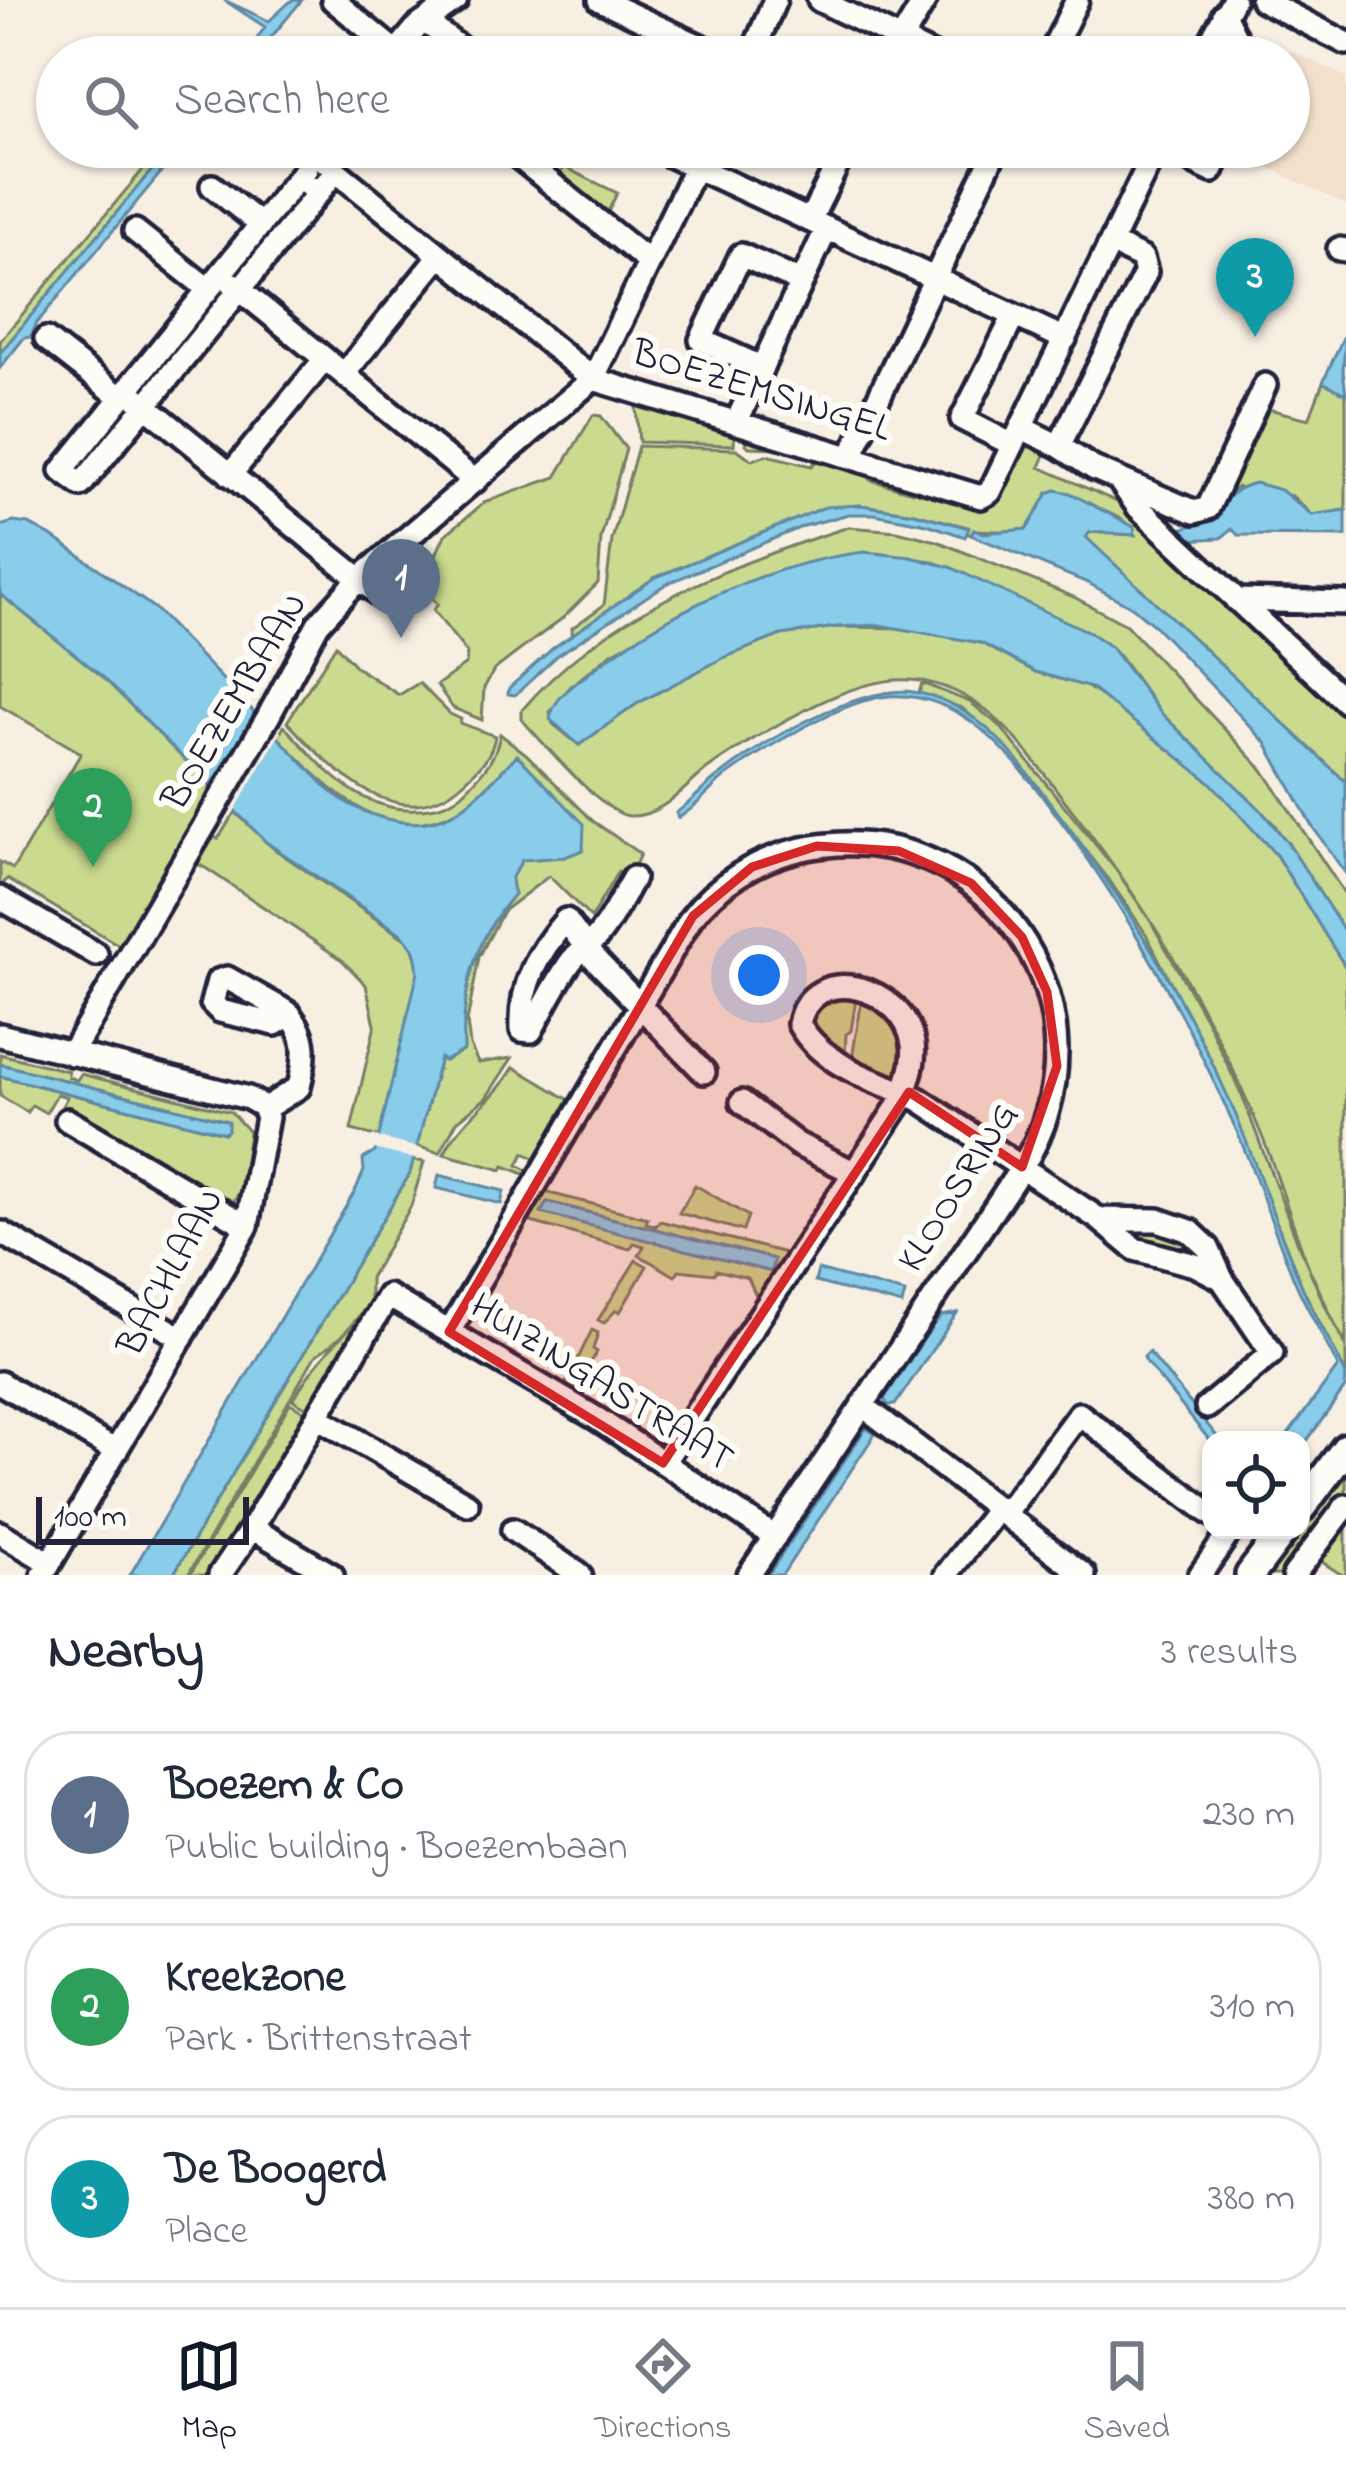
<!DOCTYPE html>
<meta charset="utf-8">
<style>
body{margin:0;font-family:"Indie Flower",sans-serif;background:#f6f6f7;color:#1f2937}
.controls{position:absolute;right:36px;bottom:36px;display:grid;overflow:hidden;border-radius:24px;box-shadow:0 3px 9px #0004}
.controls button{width:108px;height:108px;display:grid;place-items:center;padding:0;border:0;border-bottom:3px solid #e0e1e3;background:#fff;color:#1f2937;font:60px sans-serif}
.scale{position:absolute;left:36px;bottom:30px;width:213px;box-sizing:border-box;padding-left:12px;border:6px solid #22223b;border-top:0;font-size:33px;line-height:42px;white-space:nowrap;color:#22223b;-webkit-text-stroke:9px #fdfcf7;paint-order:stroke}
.you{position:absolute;left:759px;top:975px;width:42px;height:42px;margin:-30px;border:9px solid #fff;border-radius:50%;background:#1a73e8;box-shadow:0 0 0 18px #1a73e833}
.badge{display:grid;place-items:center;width:78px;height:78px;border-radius:50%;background:#111827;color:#fff;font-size:39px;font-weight:700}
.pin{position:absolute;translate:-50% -99px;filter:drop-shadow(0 3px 6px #0008)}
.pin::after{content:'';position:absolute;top:63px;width:42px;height:36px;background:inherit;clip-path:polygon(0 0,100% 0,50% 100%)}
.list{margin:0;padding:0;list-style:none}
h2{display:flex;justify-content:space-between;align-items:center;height:156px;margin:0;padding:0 48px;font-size:51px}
h2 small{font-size:39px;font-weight:400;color:#747a83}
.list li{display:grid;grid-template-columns:78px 1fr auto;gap:36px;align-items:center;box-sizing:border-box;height:168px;margin:0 24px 24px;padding:0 24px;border:3px solid #e0e1e3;border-radius:48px}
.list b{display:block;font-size:45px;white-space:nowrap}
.list p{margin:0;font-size:39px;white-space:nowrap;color:#747a83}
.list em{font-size:39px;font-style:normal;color:#747a83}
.icon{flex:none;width:66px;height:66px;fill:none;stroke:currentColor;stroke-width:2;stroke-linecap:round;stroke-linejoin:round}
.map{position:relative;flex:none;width:1346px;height:1575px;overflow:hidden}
.search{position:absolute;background:#fff;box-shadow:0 3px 9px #0004;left:36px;right:36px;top:36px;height:132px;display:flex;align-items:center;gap:30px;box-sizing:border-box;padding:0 42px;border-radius:66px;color:#747a83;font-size:45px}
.sheet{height:732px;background:#fff}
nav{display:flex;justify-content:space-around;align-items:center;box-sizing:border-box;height:168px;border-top:3px solid #e0e1e3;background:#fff;font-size:33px;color:#747a83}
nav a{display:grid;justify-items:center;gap:6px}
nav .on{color:#111827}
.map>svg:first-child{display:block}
</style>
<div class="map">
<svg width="1346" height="1575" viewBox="0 0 1346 1575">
<rect width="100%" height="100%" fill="#f8efe3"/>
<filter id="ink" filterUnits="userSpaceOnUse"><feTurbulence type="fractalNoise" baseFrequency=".00833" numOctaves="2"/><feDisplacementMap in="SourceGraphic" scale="24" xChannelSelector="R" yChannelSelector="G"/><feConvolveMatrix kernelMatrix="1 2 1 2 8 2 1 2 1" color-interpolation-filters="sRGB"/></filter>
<g filter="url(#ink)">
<path fill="#f2dfcc" d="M1290 50 1346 77V205L1239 153 1242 147H1289L1286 57Z"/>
<path fill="#cadb8f" stroke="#767e65" stroke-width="3" fill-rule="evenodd" d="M162 147H171L0 353V341Z
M564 167 617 193 607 214 560 174Z
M1323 382 1346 394V510L1312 515 1292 496 1238 487 1217 503 1260 407 1309 419Z
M640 402 735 429 734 445 639 442 636 408Z
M593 415 601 416 626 449 601 538 598 583 564 617 494 670 484 688 482 720 453 708 437 685 466 664 467 653 433 610 438 604 421 588 445 535 485 502 556 477Z
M750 434 871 474 870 480 912 492 914 487 983 507 1002 496 1029 440 1048 448 1040 467 1126 506 1346 711V782L1085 537 1090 532 1134 535 1122 519 1056 490C1039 498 1038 522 1021 532L974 530 971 535 966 533 968 527 914 513 860 505 774 528 654 578 572 635V628L604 605 612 540 638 446 737 449 752 460 767 455 812 466 816 461 781 448 749 447 746 444Z
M849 527 897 531 937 541 1074 597 1126 625 1263 770 1346 896V934L1274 824 1160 712 1119 656 1089 632 931 561 877 553 823 559 755 580 684 611 612 653 571 686 550 712 553 724 579 745 638 703 725 657 781 635 836 627 909 628 981 643 1036 672 1086 686 1120 709 1211 782 1251 825 1276 855 1346 968V1343C1307 1283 1290 1207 1264 1141 1214 1015 1146 903 1062 797 1039 767 1015 732 984 709 916 658 858 682 790 718 761 734 732 751 705 771 684 788 659 818 629 816 603 814 541 740 522 720V710C603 614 732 563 849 527Z
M0 594 102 676 217 793 209 834 218 839 235 812 273 848 411 943 418 964V982L379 1137 351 1130 375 1025 366 985 342 960 207 869 194 862 124 948 7 879 0 888V862L13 869 81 753 0 706Z
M336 645 356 667 399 695 419 683 450 714 461 719 460 723 495 736C492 757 478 769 464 782 399 842 331 767 287 722Z
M922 683 970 702 1000 726 1116 870 1150 920 1209 1025 1243 1098 1300 1249 1346 1347V1375L1303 1289 1218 1075 1146 934 1109 880 1003 744 962 708 919 693Z
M284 726C321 765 358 812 416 809 435 809 454 803 467 789 485 770 495 760 500 734L526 754 593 821 640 854 630 877 618 871 591 918 549 876 503 911 479 957 467 1022 470 1045 478 1063 512 1058 486 1098 457 1121 440 1153 416 1146 440 1058 445 1061 464 1050C461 990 474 940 514 894L509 881 521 860 461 809C384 852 326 787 278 737Z
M857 993 851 1031 846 1034 845 1060 827 1048 809 1020 821 998Z
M863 994C880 1000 892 1020 897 1035L906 1036 901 1073 892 1078 851 1064Z
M0 1054 68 1071V1077L77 1080 81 1074 231 1112 249 1132 241 1189 229 1209 59 1112 67 1097 57 1094 46 1113 32 1105 27 1112 0 1096V1076L224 1133 227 1121 0 1064Z
M514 1067 571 1101 536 1159 524 1153 518 1165 529 1171 527 1175 504 1166 502 1170 444 1154C462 1117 492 1104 514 1067Z
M413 1160 424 1162 411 1206 370 1278V1303L341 1337 315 1356 188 1575H173L410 1173Z
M695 1185 748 1216 743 1231 679 1213Z
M541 1191 648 1218 646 1223 656 1226 660 1221 793 1255 760 1304 748 1278 716 1270 714 1274 679 1270 675 1276 639 1255 644 1246 634 1243 630 1249 524 1220ZM548 1202 773 1259 771 1271 542 1213Z
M1112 1225 1172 1231 1195 1248 1190 1255 1160 1250Z
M636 1260 647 1266 620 1312 616 1310 604 1323 598 1320Z
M367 1312 313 1411 293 1400C313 1364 337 1340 367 1312Z
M592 1330 598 1333 593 1349 597 1352 573 1393 564 1387Z
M290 1403 311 1415 212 1575H190Z
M1346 1462V1496L1286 1575H1260L1294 1530H1301V1521Z
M1346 1518V1575H1342L1316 1558Z"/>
<path fill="#89cdea" stroke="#6089a4" stroke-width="3" d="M224 0 269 21 292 0H302L255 57H244L265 27Z
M171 147H182L36 324 31 337 24 338 0 368V353Z
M1346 331 1343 370 1346 394 1323 382Z
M1255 483 1281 490 1312 515 1346 510V536L1238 535 1232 529 1221 538 1186 540 1181 529 1206 521C1223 504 1230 489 1255 483Z
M1055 490 1070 493 1134 527 1135 535 1090 532 1086 537 1346 782V874L1312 826 1266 743 1156 627 1132 607 1088 583 971 535 974 529 983 533 1027 529 1048 493Z
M860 505 914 513 969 528 965 537 927 524 874 514H849L804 526 666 584 558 655 515 695 508 694 509 688 553 648 654 578 825 507Z
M13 522 29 524 55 538 154 608 326 787C359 816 419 838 460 809 481 795 499 773 517 755L584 824 583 850 565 857 522 860C513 878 508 874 514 894 474 940 461 990 464 1050L444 1061 440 1058 410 1173 173 1575H130L355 1191 364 1171 363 1159 375 1152 418 972 415 951 403 935 266 842 102 676 0 594V526Z
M864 552 911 557 950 567 1089 632 1111 647 1160 712 1259 808 1288 843 1346 934V968L1276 855 1210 782 1091 688 1036 672 981 643 879 625 836 627 781 635 725 657 638 703 579 745 550 719C553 700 569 688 584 677 661 614 764 564 864 552Z
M907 691C976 699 1014 755 1053 806 1129 906 1185 997 1235 1113 1260 1173 1279 1235 1305 1293 1317 1321 1334 1347 1346 1375L1345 1388 1301 1449V1440H1284L1338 1367C1325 1340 1310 1314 1297 1286 1274 1233 1258 1178 1234 1125 1184 1012 1127 909 1053 810 1011 756 965 692 889 696 843 699 763 749 726 776 709 789 698 807 678 818L676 813C691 802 704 787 719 776 765 740 848 691 907 691Z
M0 1064 228 1121V1130L225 1133 0 1076Z
M439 1175 504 1191 501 1204 436 1188Z
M547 1202 774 1259 771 1272 541 1213Z
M818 1270 905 1293 902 1305 815 1282Z
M957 1313 895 1405H888L884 1399 934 1324 942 1316Z
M1149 1352 1220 1440 1211 1442 1146 1362 1144 1357Z
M866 1428 875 1434 782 1575H768Z"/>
<path fill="#f8efe3" d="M263 713 281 732 231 817 214 799Z
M373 1136 422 1149 419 1160 370 1148Z"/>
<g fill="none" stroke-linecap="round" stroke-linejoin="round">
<g stroke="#22223b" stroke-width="30">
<path id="minor" d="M333 0 396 52
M600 0 724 57
M819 0 936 57
M1262 0 1346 43
M1224 14 1245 57
M427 23 472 57
M392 57 417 27 456 0
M751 57 775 0
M891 57 925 0
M1049 57 1077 0
M1202 57 1233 0
M296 147 307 156V168L298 178
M506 147 649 262
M652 147 1065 339
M1126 147 1151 159
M1162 147 1212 171 1223 147
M336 171 593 379 981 497 990 492 1157 147
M212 186 261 225
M319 193 298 178 62 471 81 485 336 171 326 162 328 147
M810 220 846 147
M135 231 208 289
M1339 249 1346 250
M233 284 475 481
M46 339 119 396
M761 367 701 340 741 255 801 282
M344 374 438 258
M135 397 382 597
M736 423 827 228
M1022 428 1059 446 1146 272 1142 258 1113 244
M1013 445 962 419 1014 316
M1059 446 1093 468 1195 512 1208 508 1265 385
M851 456 997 147
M230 475 325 359
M1118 479 1138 507 1346 702
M1236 600 1346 603
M633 878C622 897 612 920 597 937 588 947 577 952 569 964 555 985 543 1009 531 1031L522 1030C520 985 537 953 566 920L584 945C586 949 588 952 591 955L704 1072
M0 898 96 954
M0 1035 248 1098 262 1106 267 1117 247 1226 43 1575
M71 1054 268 717 318 624 359 579 593 379 705 147
M742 1102 797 1144 855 1173
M264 1109 299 1087C306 1057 309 1035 287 1012L227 978 218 981 212 1003 220 1011 275 1024 290 1014
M67 1120 247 1226
M1099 1219 1158 1220 1190 1231 1208 1248 1222 1279 1272 1353 1207 1407
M2 1233 182 1338
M449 1332 691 918C717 884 756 860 798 850 984 806 1123 1007 1022 1167L749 1575
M0 1383 116 1451
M862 1405 1084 1575
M317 1417 467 1504
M663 1463 902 1100C907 1082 916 1063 913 1044 905 986 811 960 799 1024 820 1061 866 1079 904 1092L920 1100 1099 1219 1135 1249 1195 1265 1222 1279
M252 1528 388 1296 596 1418 775 1537
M513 1530 580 1575
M0 1533 50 1563
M220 1575 252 1528 332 1575
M946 1575 992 1516 1013 1503 1079 1414 1211 1514
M1200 1575 1231 1530
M1294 1575 1346 1506"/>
</g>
<g stroke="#22223b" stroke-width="36">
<path id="major" d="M1301 1508 1346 1448
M1250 1575 1284 1530"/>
</g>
<use href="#minor" stroke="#fdfcf7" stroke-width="21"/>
<use href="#major" stroke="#fdfcf7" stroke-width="27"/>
</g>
</g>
<path fill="#d62828" fill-opacity="0.2" stroke="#d62828" stroke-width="9" stroke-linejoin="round" d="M817 846 899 851 971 883 1022 937 1047 992 1057 1066 1022 1167 909 1092 663 1463 449 1332 693 916 752 867Z"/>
<g text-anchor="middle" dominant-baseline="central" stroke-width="12" stroke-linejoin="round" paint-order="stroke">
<g font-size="39" fill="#22223b" stroke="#fdfcf7">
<text transform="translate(761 392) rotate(17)">BOEZEMSINGEL</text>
<text transform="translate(236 702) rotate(-59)">BOEZEMBAAN</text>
<text transform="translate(959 1188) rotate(-58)">KLOOSRING</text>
<text transform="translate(172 1273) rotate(-62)">BACHLAAN</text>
<text transform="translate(601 1384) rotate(32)">HUIZINGASTRAAT</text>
</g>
</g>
</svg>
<div class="controls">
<button><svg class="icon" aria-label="locate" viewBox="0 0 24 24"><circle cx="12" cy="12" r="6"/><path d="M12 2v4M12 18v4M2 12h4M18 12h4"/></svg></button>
</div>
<div class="scale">100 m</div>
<div class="you"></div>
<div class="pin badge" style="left:401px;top:638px;background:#5c6f8a">1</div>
<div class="pin badge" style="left:93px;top:867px;background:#2e9e5b">2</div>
<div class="pin badge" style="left:1255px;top:337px;background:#0f9aa8">3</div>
<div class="search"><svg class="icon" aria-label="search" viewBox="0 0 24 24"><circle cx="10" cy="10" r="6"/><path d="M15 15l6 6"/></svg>Search here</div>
</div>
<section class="sheet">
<h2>Nearby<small>3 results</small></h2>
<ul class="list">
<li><span class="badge" style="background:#5c6f8a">1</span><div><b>Boezem &amp; Co</b><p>Public building · Boezembaan</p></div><em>230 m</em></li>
<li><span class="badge" style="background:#2e9e5b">2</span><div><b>Kreekzone</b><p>Park · Brittenstraat</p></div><em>310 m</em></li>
<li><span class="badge" style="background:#0f9aa8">3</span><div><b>De Boogerd</b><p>Place</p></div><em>380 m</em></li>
</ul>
</section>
<nav>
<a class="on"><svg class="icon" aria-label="map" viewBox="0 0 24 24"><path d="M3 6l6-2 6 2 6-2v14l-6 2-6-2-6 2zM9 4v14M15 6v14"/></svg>Map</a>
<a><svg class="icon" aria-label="directions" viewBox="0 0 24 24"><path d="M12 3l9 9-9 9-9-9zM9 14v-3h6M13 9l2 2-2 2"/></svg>Directions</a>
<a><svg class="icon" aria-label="saved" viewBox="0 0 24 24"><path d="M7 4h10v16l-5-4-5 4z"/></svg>Saved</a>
</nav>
